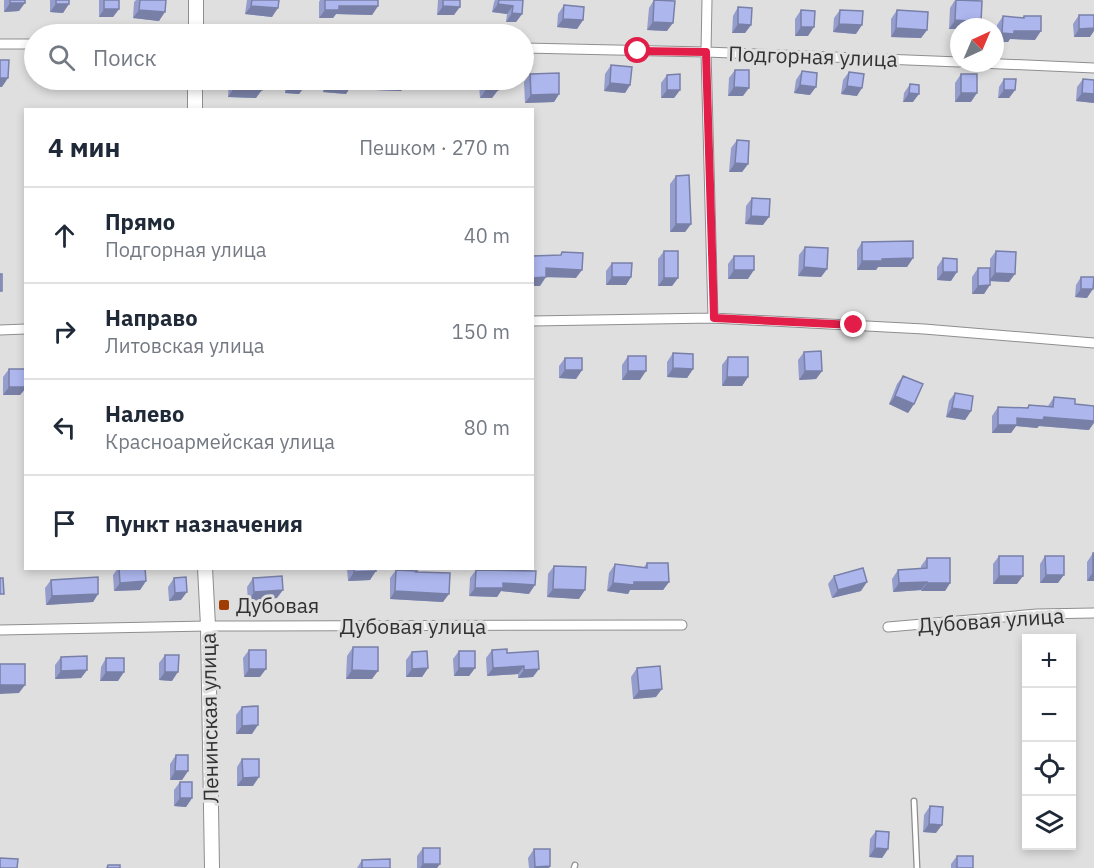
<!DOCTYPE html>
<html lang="ru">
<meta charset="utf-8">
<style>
body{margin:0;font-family:"IBM Plex Sans",sans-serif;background:#f6f6f7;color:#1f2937}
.controls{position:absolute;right:18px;bottom:18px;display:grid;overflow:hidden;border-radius:0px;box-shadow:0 3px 9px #0003}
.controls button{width:54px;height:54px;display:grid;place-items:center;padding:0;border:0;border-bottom:2px solid #e0e1e3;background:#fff;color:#1f2937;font:30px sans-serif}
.compass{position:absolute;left:950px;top:18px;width:54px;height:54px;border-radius:50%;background:#fff;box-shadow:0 3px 9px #0003;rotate:44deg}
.stop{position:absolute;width:18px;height:18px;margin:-14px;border:4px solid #e11d48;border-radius:50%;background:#fff}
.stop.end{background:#e11d48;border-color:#fff;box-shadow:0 2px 6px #0008}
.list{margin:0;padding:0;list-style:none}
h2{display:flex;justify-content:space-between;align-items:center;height:78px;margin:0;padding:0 24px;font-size:26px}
h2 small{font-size:20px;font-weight:400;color:#747a83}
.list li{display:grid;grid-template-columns:39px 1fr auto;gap:18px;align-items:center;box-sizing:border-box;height:96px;padding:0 24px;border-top:2px solid #e0e1e3}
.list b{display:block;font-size:22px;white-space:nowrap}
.list p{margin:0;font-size:20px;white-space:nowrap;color:#747a83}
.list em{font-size:20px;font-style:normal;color:#747a83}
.icon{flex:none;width:33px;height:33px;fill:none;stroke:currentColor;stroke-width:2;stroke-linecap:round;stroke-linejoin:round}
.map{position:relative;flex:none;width:1094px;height:868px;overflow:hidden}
.search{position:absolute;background:#fff;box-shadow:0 3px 9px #0003;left:24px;top:24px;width:510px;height:66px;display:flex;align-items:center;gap:15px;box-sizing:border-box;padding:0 21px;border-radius:33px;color:#747a83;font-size:22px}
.panel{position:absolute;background:#fff;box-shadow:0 3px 9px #0003;left:24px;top:108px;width:510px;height:462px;border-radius:0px}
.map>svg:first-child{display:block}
</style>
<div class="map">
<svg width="1094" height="868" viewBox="0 0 1094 868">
<rect width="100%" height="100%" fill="#dfdfe0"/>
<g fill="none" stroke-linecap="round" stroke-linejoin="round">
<g stroke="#8e8e90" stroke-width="7">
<path id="service" d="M914 801 917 868
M574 868 575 865"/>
</g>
<g stroke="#8e8e90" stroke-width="11">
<path id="minor" d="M707 0 706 52 713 318
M0 44H34
M524 48 706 52 959 62
M979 63 1094 68
M532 321 713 318 924 329 1094 343
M0 330 26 329
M888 627 1037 614 1094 613
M0 630 208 626 682 625"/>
</g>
<g stroke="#8e8e90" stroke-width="16">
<path id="secondary" d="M196 34V0
M195 110V80
M205 568 208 626 212 868"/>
</g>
<use href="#service" stroke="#fff" stroke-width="4.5"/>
<use href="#minor" stroke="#fff" stroke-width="9"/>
<use href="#secondary" stroke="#fff" stroke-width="14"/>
</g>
<path fill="#959dcd" d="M4 0H25L19 11 4 12Z
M50 0H69L63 13 50 12Z
M99 0H119V9L113 17H99Z
M136 0H166L159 21 133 18 134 2Z
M247 0H279L272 17 245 14Z
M320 0H378V6L372 15 336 14 333 18H319V2Z
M438 0H460L454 15H437Z
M495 0H523L522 14 516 22H506L507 14 492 12 494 2Z
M654 0 667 31 647 30 649 8Z
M955 0 959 27V29H949L950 8Z
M564 5 583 20 577 29 557 27 558 14Z
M738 7 751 25 745 33H732L733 16Z
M801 10 808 36H795V19Z
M840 10 856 34 833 32 834 18Z
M897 10 927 30 921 38 891 37V19Z
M1079 15 1090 37H1074L1073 24Z
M1003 16 1022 18 1024 16 1035 40 1010 39 1008 42H996L997 25Z
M611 65 630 85 625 93 604 91 605 74Z
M735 70 743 96H728L729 78Z
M802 71 810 95 794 93 796 80Z
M849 72 857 96 841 94 843 80Z
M530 74 559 94 554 102 525 103 524 82Z
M961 74 971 102H955V83Z
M667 75 680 90 674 98H661V83Z
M1004 79 1015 90 1009 98H998L999 87Z
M1083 79 1094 80V103L1076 101 1077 87Z
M101 80H118L112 90 99 88Z
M152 80H171L165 90H151Z
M229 80H262L256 98 228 97Z
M285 80H305V86L299 94 285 93Z
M324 80H407V83L401 91 349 89 346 94 323 92Z
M471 80H504L502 83 498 84V90L492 98H480L479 84H471Z
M910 84 913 102H903L904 93Z
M737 140 748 164 742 172H729L731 148Z
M676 176 691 224 685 232H670V184Z
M752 198 763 225 745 224 746 206Z
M862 242 913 258 907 267H878L876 270H857V250Z
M805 247 827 269 821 277 798 276 799 255Z
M664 251 678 278 672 286H658V259Z
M996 251 1009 282 990 281 984 294H972V277L978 268 990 271V259Z
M734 256 748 279H728V264Z
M943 258 951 281 937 280V267Z
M612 263 631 277 626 285H606V271Z
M1081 277 1087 298 1075 297 1076 285Z
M804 352 822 371 816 379 799 380 798 360Z
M673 353 693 369 687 378 667 377V362Z
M628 356 640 380H622V365Z
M728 357 748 377 742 386H722V365Z
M565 358 582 370 576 379 559 378V366Z
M9 369H26V388L20 395H3V377Z
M903 376 914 404 908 413 889 404 897 384Z
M955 393 971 411 965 420 946 417 949 401Z
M1054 397 1075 404 1089 430 1039 426 1037 428 1016 426 1011 433H992V416L998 407 1027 408 1029 405 1048 406Z
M1093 553 1094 581H1087V562Z
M999 556 1017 584H993V564Z
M1045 556 1058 583H1040V564Z
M927 558 950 583 945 591H921V590L893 592 892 579 898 570 921 569V566Z
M647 563 669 582 663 590H630L628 594 607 591 609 573 615 564 644 567Z
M554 566 579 599 547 597 548 574Z
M118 568H145L146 581 140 590 114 591 113 575Z
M347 568H376L370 580 348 581Z
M396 570 416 572 443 602 390 599V578Z
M476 570 529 594 501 591 497 597 469 596 470 578Z
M834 576 861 591 832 598 828 584Z
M174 578 181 600 169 601 168 587Z
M253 578 277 598 248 601 247 587Z
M51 580 98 594 93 602 46 605 45 588Z
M353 647 372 679H346L347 656Z
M249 650 260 677H244L243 658Z
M492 650 507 653 538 651 533 677 518 678V674L487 676 486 658Z
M459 651 475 668 469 676H454L453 659Z
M412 652 428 668 422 677H406V660Z
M165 655 172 681 159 680V663Z
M61 657 87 670 81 678 55 679V665Z
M106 658 118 681H100L101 667Z
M637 668 656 697 633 699 631 677Z
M242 707 252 734H236V715Z
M176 755 188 771 182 780H170V764Z
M242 759 253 786H237V767Z
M180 782 192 798 186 807 174 806V790Z
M930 806 936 833 923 832 924 815Z
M876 831 888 849 882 858 869 857 870 839Z
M423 848 440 864 437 868H417V856Z
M534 849 550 866 549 868H529L528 858Z
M957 856 973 868H951V864Z
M362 860 390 868H357Z"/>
<path fill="#7980a7" d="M10 3H25L19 11 4 12Z
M56 4H69L63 13 50 12Z
M498 4 513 6 507 14 492 12Z
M251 6 278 8 272 17 245 14Z
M339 6H378L372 15 336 14 333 18H319L325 10Z
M443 6 460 7 454 15H437Z
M104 9H119L113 17H99Z
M139 10 165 12 159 21 133 18Z
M512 13 522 14 516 22H506Z
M563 19 583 20 577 29 557 27Z
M955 20 981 22 977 27H959V29H949Z
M653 22 673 23 667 31 647 30Z
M738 24 751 25 745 33H732Z
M839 24 862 25 856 34 833 32Z
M801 27H814L808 36H795Z
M896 28 927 30 921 38 891 37Z
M1094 28V31L1090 37H1074L1079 29Z
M1014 31H1041L1035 40 1010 39 1008 42H996L1002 33Z
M0 78H8L2 87H0Z
M41 80H56L52 85 38 83Z
M105 80 118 81 112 90 99 88Z
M352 80 407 83 401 91 349 89 346 94 323 92 329 83Z
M474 80H482L479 84H471Z
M494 80H504L502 83 491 84Z
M157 81 171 82 165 90H151Z
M610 83 630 85 625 93 604 91Z
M290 85 305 86 299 94 285 93Z
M800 85 816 87 810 95 794 93Z
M847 86 862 88 857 96 841 94Z
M734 87 749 88 743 96H728Z
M234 88 262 90 256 98 228 97Z
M486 90H498L492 98H480Z
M667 90H680L674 98H661Z
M1004 90H1015L1009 98H998Z
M909 93 919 94 913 102H903Z
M961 93H977L971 102H955Z
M1082 93 1094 94V103L1076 101Z
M559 94 554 102 525 103 531 95Z
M735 163 748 164 742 172H729Z
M751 216 769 217 763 225 745 224Z
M676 224H691L685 232H670Z
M913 258 907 267H878L876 270H857L862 261 882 259Z
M804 267 827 269 821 277 798 276Z
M546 268 582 270 576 278 540 277Z
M734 270H754L748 279H728Z
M943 272H957L951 281 937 280Z
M995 273 1015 274 1009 282 989 281Z
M546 277 540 286H532V278Z
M612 277H631L626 285H606Z
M664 278H678L672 286H658Z
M990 285 984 294H972L978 286Z
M1081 289H1093L1087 298 1075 297Z
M673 368 693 369 687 378 667 377Z
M565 370H582L576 379 559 378Z
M628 371H646L640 380H622Z
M805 371H822L816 379 799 380Z
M727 377H748L742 386H722Z
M9 387H26V388L20 395H3Z
M895 396 914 404 908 413 889 404Z
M952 408 971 411 965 420 946 417Z
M1044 417 1094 421V423L1089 430 1039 426 1037 428 1016 426 1011 433H992L998 425 1017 418Z
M376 571 370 580 348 581 354 572Z
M1093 572H1094V581H1087Z
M1046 575H1064L1058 583H1040Z
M999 576H1023L1017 584H993Z
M146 581 140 590 114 591 120 583Z
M634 582H669L663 590H630L628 594 607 591 613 583Z
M867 582 861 591 832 598 838 590Z
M927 582 921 590 893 592 899 583Z
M503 583 535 585 529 594 501 591 497 597 469 596 475 588Z
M927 583H950L945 591H921Z
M553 589 585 590 579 599 547 597Z
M283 590 277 598 248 601 254 592Z
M395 591 449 594 443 602 390 599Z
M187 592 181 600 169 601 175 593Z
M98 594 93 602 46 605 52 596Z
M524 666 518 674 487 676 493 668Z
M428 668 422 677H406L412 669Z
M459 668H475L469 676H454Z
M249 669H266L260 677H244Z
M539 669 533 677 518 678 524 670Z
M87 670 81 678 55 679 61 671Z
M352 670 378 671 372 679H346Z
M106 672H124L118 681H100Z
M165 672H178L172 681 159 680Z
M0 685H25L19 693 0 694Z
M662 689 656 697 633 699 639 691Z
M258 725 252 734H236L242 726Z
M175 771H188L182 780H170Z
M259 777 253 786H237L243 778Z
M180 798H192L186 807 174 806Z
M929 824 942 825 936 833 923 832Z
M875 848 888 849 882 858 869 857Z
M423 864H440L437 868H420Z
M550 866 549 868H534L535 867Z"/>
<path fill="#adb7ee" stroke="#7980a7" stroke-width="1.5" d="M10 0H25V3H10Z
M56 0H69V4H56Z
M104 0H119V9H104Z
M140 0H166L165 12 139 10Z
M252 0H279L278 8 251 6Z
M325 0H378V6H339V10H325Z
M443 0H460V7L443 6Z
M499 0H523L522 14 512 13 513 6 498 4Z
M654 0 675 1 673 23 653 22Z
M956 0 982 1 981 22 955 20Z
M564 5 584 7 583 20 563 19Z
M738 7 752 8 751 25 738 24Z
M801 10 815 11 814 27H801Z
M840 10 863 11 862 25 839 24Z
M897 10 928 12 927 30 896 28Z
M1079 15H1094V28L1079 29Z
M1003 16 1024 18V16H1041V31H1014V34L1002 33Z
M0 60H9L8 78H0Z
M611 65 632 67 630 85 610 83Z
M735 70H749V88L734 87Z
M802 71 817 73 816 87 800 85Z
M849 72 864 74 862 88 847 86Z
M559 73V94L531 95 530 74Z
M680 74V90H667V75Z
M961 74H977V93H961Z
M1004 79H1016L1015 90H1004Z
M1083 79 1094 80V94L1082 93Z
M105 80H118V81Z
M157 80H171V82L157 81Z
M234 80H262V90L234 88Z
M291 80H305V86L290 85Z
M330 80H407V83L352 80V85L329 83Z
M485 80H497L498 90H486Z
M910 84 919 85V94L909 93Z
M737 140 749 141 748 164 735 163Z
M689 175 691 224H676V176Z
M752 198 770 199 769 217 751 216Z
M913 241V258L882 259V261H862V242Z
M805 247 828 248 827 269 804 267Z
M664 251H678V278H664Z
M996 251 1016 252 1015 274 995 273Z
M562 252 583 253 582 270 546 268V277L532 278V256L561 255Z
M734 256H754V270H734Z
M943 258 957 259V272H943Z
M612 263H632L631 277H612Z
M978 268H990V285L978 286Z
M0 274H2V291H0Z
M1081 277H1094L1093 289H1081Z
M821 351 822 371H805L804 352Z
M673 353 693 354V369L673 368Z
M628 356H646V371H628Z
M728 357H748V377H727Z
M565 358H582V370H565Z
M9 369H26V387H9Z
M903 376 923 384 914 404 895 396Z
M955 393 973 396 971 411 952 408Z
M1054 397 1075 399V404L1094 406V421L1044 417 1043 420 1017 418V425H998V407L1028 408 1029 405 1053 407Z
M1093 553H1094V572H1093Z
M999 556H1023V576H999Z
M1045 556H1064V575H1046Z
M927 558H950V583H927V582L899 583 898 570 927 568Z
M647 563H668L669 582H634V585L613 583 615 564 647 568Z
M554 566 586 567 585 590 553 589Z
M119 568H145L146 581 120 583Z
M354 568H376V571L354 572Z
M863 568 867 582 838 590 834 576Z
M396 570 417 571 416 572 450 573 449 594 395 591Z
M476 570 536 571 535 585 503 583V588H475Z
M282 576 283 590 254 592 253 578Z
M98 577V594L52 596 51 580Z
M186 577 187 592 175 593 174 578Z
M0 578H3L4 594H0Z
M353 647H378V671L352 670Z
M507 649V653L538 651 539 669 524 670V666L493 668 492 650Z
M249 650H266V669H249Z
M427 651 428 668 412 669V652Z
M459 651H475V668H459Z
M165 655H179L178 672H165Z
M87 656V670L61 671V657Z
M106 658H124V672H106Z
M0 664H25V685H0Z
M660 666 662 689 639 691 637 668Z
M258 706V725L242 726V707Z
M176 755H188V771H175Z
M242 759H259V777L243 778Z
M180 782H192V798H180Z
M930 806 943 807 942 825 929 824Z
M876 831 889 832 888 849 875 848Z
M423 848H440V864H423Z
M534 849H550V866L535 867Z
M957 856H973V868H957Z
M0 858 18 859 17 868H0Z
M390 859V868H362V860Z
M108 865H120V868H107Z"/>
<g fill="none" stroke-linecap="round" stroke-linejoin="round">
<path stroke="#e11d48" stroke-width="8" d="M638 51 706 52 714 318 854 325"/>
</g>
<rect fill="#a03d05" stroke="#dfdfe0" stroke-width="2" x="218" y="599" width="12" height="12" rx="3"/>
<g text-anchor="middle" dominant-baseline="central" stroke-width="6" stroke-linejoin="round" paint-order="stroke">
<g font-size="21" fill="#323233" stroke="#dfdfe0">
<text transform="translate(813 56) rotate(2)">Подгорная улица</text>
<text transform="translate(991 620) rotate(-4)">Дубовая улица</text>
<text x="413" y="626">Дубовая улица</text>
<text transform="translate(209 718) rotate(-91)">Ленинская улица</text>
</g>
<g font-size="21" fill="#323233" stroke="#dfdfe0" text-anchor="start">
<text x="236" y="605">Дубовая</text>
</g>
</g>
</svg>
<div class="controls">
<button>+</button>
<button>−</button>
<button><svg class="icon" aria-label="locate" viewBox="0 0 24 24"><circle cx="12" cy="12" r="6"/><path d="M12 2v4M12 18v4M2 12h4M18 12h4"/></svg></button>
<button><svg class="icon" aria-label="layers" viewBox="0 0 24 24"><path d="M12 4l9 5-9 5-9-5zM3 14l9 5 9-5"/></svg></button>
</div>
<svg class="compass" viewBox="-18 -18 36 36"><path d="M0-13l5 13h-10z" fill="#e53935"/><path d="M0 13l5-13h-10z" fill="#747a83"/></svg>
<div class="stop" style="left:638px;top:51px"></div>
<div class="stop end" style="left:854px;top:325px"></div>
<div class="search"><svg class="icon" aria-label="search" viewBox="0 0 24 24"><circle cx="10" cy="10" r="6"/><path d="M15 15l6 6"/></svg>Поиск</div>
<section class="panel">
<h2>4 мин<small>Пешком · 270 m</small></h2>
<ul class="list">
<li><svg class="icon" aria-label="ahead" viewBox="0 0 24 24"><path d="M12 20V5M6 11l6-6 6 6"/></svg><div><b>Прямо</b><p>Подгорная улица</p></div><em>40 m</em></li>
<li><svg class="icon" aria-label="right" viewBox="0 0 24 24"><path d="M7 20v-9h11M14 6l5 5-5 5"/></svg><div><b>Направо</b><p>Литовская улица</p></div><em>150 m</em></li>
<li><svg class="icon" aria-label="left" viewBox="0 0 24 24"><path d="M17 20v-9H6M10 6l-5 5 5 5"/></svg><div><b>Налево</b><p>Красноармейская улица</p></div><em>80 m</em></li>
<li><svg class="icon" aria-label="arrive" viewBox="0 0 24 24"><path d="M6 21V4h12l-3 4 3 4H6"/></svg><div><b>Пункт назначения</b></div></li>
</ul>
</section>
</div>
